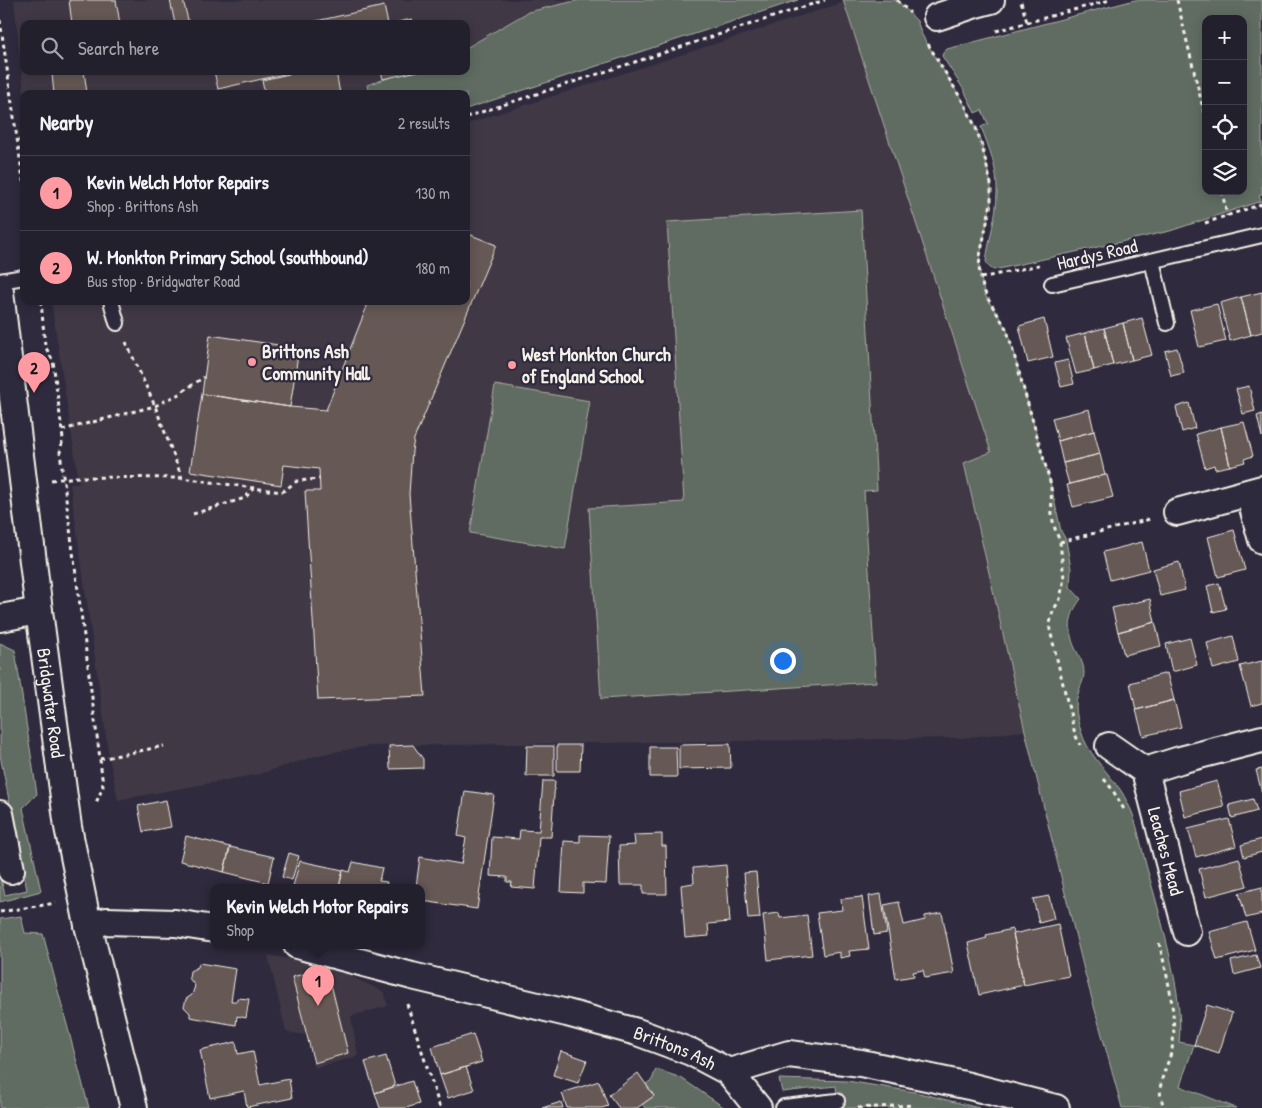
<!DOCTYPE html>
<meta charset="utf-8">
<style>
body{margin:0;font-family:"Patrick Hand",sans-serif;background:#2b2836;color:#f1f3f6}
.controls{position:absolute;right:15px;top:15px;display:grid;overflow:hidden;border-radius:10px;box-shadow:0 2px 12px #0003}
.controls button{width:45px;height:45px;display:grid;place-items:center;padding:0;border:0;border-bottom:1px solid #403e4a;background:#23202e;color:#f1f3f6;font:25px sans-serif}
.you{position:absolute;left:782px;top:660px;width:18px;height:18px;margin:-12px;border:4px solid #fff;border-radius:50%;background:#1a73e8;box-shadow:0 0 0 8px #1a73e833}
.badge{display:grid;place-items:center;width:32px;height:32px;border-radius:50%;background:#ff9aa2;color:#111;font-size:16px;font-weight:700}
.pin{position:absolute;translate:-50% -41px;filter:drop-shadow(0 1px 2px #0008)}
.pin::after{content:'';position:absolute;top:26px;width:18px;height:15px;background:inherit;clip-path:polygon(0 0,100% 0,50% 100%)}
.popup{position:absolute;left:210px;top:884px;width:215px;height:65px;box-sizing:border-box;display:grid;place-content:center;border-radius:10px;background:#23202e;filter:drop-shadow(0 1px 4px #0005);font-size:16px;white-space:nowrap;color:#a3a3aa}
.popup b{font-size:19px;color:#f1f3f6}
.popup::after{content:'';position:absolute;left:50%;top:100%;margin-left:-10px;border:10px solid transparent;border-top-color:#23202e}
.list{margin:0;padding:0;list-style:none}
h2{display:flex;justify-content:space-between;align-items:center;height:65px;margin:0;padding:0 20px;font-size:21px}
h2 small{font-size:16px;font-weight:400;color:#a3a3aa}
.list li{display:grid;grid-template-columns:32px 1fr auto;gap:15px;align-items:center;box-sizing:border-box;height:75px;padding:0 20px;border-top:1px solid #403e4a}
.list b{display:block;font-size:19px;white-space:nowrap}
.list p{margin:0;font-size:16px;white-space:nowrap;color:#a3a3aa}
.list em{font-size:16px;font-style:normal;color:#a3a3aa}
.icon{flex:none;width:28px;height:28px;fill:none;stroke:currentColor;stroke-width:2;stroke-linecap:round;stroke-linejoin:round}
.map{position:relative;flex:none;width:1262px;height:1108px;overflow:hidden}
.search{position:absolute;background:#23202e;box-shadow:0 2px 12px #0003;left:20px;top:20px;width:450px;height:55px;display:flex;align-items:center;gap:12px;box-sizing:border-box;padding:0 18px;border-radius:10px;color:#a3a3aa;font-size:19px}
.panel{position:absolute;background:#23202e;box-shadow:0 2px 12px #0003;left:20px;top:90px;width:450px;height:215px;border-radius:10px}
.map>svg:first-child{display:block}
</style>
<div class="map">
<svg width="1262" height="1108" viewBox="0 0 1262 1108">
<rect width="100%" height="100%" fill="#2f2a3d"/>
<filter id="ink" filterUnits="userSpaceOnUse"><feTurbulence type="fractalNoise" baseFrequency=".02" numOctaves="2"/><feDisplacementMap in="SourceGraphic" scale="10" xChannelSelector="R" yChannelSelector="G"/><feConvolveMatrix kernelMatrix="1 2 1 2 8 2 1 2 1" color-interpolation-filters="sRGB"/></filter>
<g filter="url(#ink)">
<path fill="#3f3844" d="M14 0H580L528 12 466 48V24H24V71H409L367 85 369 94H24Z
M844 2 991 453 964 464 1025 731 962 738 369 746 323 754 259 774 118 800 109 757 70 484 79 483 51 301H466V124Z
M268 955 329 966 384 992 388 1006 351 1016 358 1056 315 1068 307 1035 286 1032Z"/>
<path fill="#606c62" stroke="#aaaea5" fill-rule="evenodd" d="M580 0H798L466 109V94H369L367 85 409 71H466V48L528 12Z
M843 0H897L917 21 922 35 966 107 976 128 982 146 991 184V203L980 256 979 268 983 288 987 299 1000 318 1007 330 1051 485 1061 531 1066 540 1071 569 1070 587 1081 599C1069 614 1067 630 1075 648 1079 656 1084 663 1084 673 1084 681 1080 686 1078 694 1074 706 1077 719 1081 731 1087 752 1103 767 1116 784 1122 791 1127 801 1131 810 1134 816 1135 822 1137 828 1140 840 1143 852 1146 865 1158 907 1170 950 1177 993 1179 1010 1181 1026 1179 1042L1194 1045 1180 1086 1236 1108H1122L1084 970 1025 731 964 463 991 452Z
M1135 0H1262V194L1259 196 1261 201 1170 231 994 270C989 268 988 266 986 261 989 238 997 215 997 192 998 170 989 147 981 127L988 124 982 110 975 113 964 90 942 56 943 53 947 49ZM1206 19H1243V191H1206Z
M861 210 877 490 864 491 876 682 601 699 589 508 684 502 667 222Z
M495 385 590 401 565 549 470 533Z
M0 643 15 650 37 794 23 808 41 891 0 902V875L5 895 27 890 0 755Z
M21 916 25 933 43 934 89 1108H0V919Z
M656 1069 681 1078 725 1108H645L642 1104 654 1096 646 1084 652 1080Z
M779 1079 847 1081 915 1092 979 1108H838L836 1086 782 1092Z"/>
<path fill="#655954" stroke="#f4f1e8" d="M69 0H116L120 24H72Z
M170 0H183L189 24H175Z
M384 6 388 24H303Z
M412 19 414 24H399L398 22Z
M72 71H84L87 93 93 92 94 94H54L52 74Z
M214 71H297L218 89Z
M303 71H336L340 94H265L262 80Z
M381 71H418L383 79Z
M466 233 496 245 414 439 412 451 409 494 425 696 318 700 305 491H320L319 469 284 465 281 485 190 471 202 394 290 407 326 410 369 301H466Z
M1262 292V332L1251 335 1241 297Z
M1241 297 1251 335 1230 341 1220 303Z
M1217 304 1226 341 1199 347 1190 310Z
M1142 318 1152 355 1132 360 1123 323Z
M1044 319 1053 357 1028 363 1019 326Z
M1123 323 1132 360 1113 365 1104 328Z
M1104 328 1113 365 1094 370 1085 333Z
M1085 333 1094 370 1076 374 1066 338Z
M210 335 299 348 290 407 202 394Z
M1177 348 1184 373 1171 376 1165 351Z
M1068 360 1074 384 1061 387 1055 363Z
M1249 386 1255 411 1243 414 1236 389Z
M1189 403 1195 428 1182 432 1176 407Z
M1089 409 1094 431 1058 441 1052 418Z
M1262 414V437L1257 416Z
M1244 422 1253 456 1244 459 1245 462 1230 466 1221 427Z
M1221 427 1230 466 1215 469 1214 465 1205 468 1196 434Z
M1094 431 1100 454 1063 463 1058 441Z
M1100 454 1105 475 1069 484 1063 463Z
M1105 475H1107L1113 497 1073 507 1067 485Z
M1234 530 1245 570 1218 577 1208 537Z
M1142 542 1149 570 1110 580 1103 552Z
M1179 562 1185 590 1160 596 1153 569Z
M1219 583 1226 609 1213 612 1207 586Z
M1150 599 1155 622 1118 632 1112 608Z
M1155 622 1161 646 1124 655 1118 632Z
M1233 636 1239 662 1213 669 1207 643Z
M1190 638 1197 665 1172 672 1166 644Z
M1262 661V703L1251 706 1240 666Z
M1167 673 1174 700 1136 710 1130 683Z
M1174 700 1181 727 1143 736 1136 710Z
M730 744 731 768 679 769V745Z
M413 745 423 759V768L390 769 389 746Z
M557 745H581L580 771H557Z
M527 746H554V776H526Z
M650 747H676L677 777H650Z
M1262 769V793L1256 770Z
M543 781H555L551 837H539L535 889 511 887 512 882H507V877L490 876 492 837 519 839 520 830 539 831Z
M1217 781 1224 807 1185 817 1179 791Z
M465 791 494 795 477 909 422 901V887H416L420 857 461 864 466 838 458 836Z
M1253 799 1257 811 1232 818 1229 805Z
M166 800 171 827 143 832 138 806Z
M1229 819 1236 846 1196 857 1188 829Z
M662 834V846H666L667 894H643V885H620L619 846 635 845 634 835Z
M580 835 609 836 606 884 583 883V893L561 892 564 841 580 842Z
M186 836 230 847 224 872 180 861Z
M1262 839V852L1244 857 1241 845Z
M230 847 274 857 268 883 224 872Z
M289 853 299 856 292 880 282 877Z
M1239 858 1247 886 1206 897 1199 869Z
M300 861 343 870 339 887H298L293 886Z
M353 862 382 868 379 881 387 882 386 887H339L343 870 350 872Z
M726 865 730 922 708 924 709 936 685 938 681 885 694 883 693 868Z
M756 872 760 918 748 919 744 873Z
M1262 887V914L1246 918 1239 893Z
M881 894 887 933 874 935 869 896Z
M1049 896 1054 919 1039 923 1033 899Z
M862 897 869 949 849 951 850 956 840 958V952L823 955 817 913 842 910 841 899Z
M899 902 904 925 925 920V916L942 913 954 973 925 978 923 970 913 972 914 976 896 979 884 905Z
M779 913 780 918 807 915 812 955 768 960 763 915Z
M1247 922 1255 950 1217 960 1209 932Z
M1058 924 1069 976 1024 985 1013 934Z
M1012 929 1024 985 979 995 968 943 987 938 986 935Z
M1256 955 1260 968 1234 975 1231 961Z
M199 963 236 969 231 1001H237V998L249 999 246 1018 237 1016 236 1025 190 1017V1013L184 1007 186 999 192 995 195 986 189 978 190 971 198 967Z
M327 968 348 1053 314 1063 292 977Z
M1207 1005 1232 1013 1219 1053 1194 1045Z
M473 1034 482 1062 440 1075 432 1047Z
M236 1042 238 1054 253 1051 260 1085 289 1079 292 1098 247 1107 244 1091 210 1098 200 1050Z
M561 1051 587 1060 578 1083 553 1075Z
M386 1056 395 1086 375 1093 365 1062Z
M466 1067 474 1090 448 1098 440 1075Z
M638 1073 654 1096 637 1108H619L609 1095Z
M412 1081 419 1104 406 1108H380L375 1093Z
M599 1081 608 1106 602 1108H567L562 1093Z
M561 1102 563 1108H542Z"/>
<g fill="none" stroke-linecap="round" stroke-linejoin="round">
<g stroke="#f4f1e8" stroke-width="18">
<path id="service" d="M1152 261 1167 323
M0 281 24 277
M1052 284 1262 235
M111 301 117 323
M783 1108 784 1107 837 1101"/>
</g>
<g stroke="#f4f1e8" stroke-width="30">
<g id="minor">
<path d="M937 17 976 4 991 0"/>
<path id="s1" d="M0 292 39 611 68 827 88 925 134 1108"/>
<path d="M1249 493 1262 540"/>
<path d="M1177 512 1262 489"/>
<path d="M0 618 39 611"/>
<path d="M1109 746 1145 771"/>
<path d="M0 814 11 870"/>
<path d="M88 925 107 921 175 923 214 929"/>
<path d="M1187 932 1145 771 1180 760 1262 739"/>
<path id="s2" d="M297 945 412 976 567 1013 637 1032 691 1052 729 1072 789 1054 861 1063 969 1086 1056 1108"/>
<path d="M729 1072 758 1108"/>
</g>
</g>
<path stroke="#f4f1e8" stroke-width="3" stroke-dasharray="4 4" stroke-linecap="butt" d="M897 0 910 13
M1177 0 1206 121
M1021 2 1027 22
M0 20 24 187
M996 31 1110 0
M928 44 966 107 976 128 982 146 991 184V203L980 256 979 268 983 288 988 299 1000 318 1007 330 1051 485 1052 516 1054 526 1060 542 1064 578 1060 599 1053 611 1050 623V630L1075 734 1080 745
M466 117 825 0
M1222 191 1227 216
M1205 223 1262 204
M981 278 1039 265
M41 301 45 346 53 361 63 439 60 452 100 759 103 787 95 805
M126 342 155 406 182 478 282 492 297 481 319 479
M62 430 155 406 179 394 204 377
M51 480 78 477 182 478
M193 514 245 498 253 489
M1060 542 1150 519
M100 759 164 746
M1104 779 1112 789 1125 811
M0 912 56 903
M1159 943C1167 974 1178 1018 1172 1049 1167 1071 1153 1086 1165 1108
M407 1004 440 1108
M858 1108 914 1105"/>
<use href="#service" stroke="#2f2a3d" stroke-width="14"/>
<use href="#minor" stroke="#2f2a3d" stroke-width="26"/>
</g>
</g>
<g fill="#ff9aa2" stroke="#2f2a3d" stroke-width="2">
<circle cx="252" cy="362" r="5"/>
<circle cx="512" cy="365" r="5"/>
</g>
<g text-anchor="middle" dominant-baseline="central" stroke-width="4.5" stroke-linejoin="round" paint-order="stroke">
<g font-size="19" fill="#f4f1e8" stroke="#2f2a3d">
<text transform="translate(1097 254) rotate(-13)">Hardys Road</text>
<text stroke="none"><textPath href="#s1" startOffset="414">Bridgwater Road</textPath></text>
<text transform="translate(1166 851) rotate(75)">Leaches Mead</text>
<text stroke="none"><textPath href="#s2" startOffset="392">Brittons Ash</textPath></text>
</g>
<g font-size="19" font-weight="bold" fill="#f4f1e8" stroke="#2f2a3d" text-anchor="start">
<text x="262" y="351">Brittons Ash<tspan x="262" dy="22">Community Hall</tspan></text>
<text x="522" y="354">West Monkton Church<tspan x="522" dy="22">of England School</tspan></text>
</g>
</g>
</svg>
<div class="controls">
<button>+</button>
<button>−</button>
<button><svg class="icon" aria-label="locate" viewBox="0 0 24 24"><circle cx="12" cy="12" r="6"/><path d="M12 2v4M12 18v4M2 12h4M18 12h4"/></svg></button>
<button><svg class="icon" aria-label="layers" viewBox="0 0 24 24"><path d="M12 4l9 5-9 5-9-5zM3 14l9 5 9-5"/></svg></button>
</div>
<div class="you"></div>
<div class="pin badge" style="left:318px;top:1006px">1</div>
<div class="popup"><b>Kevin Welch Motor Repairs</b>Shop</div>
<div class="pin badge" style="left:34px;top:393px">2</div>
<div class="search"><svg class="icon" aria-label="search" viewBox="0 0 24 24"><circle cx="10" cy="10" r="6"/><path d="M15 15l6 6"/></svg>Search here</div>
<section class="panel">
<h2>Nearby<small>2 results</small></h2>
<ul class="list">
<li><span class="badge">1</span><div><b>Kevin Welch Motor Repairs</b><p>Shop · Brittons Ash</p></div><em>130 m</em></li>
<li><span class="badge">2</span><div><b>W. Monkton Primary School (southbound)</b><p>Bus stop · Bridgwater Road</p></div><em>180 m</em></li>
</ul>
</section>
</div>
